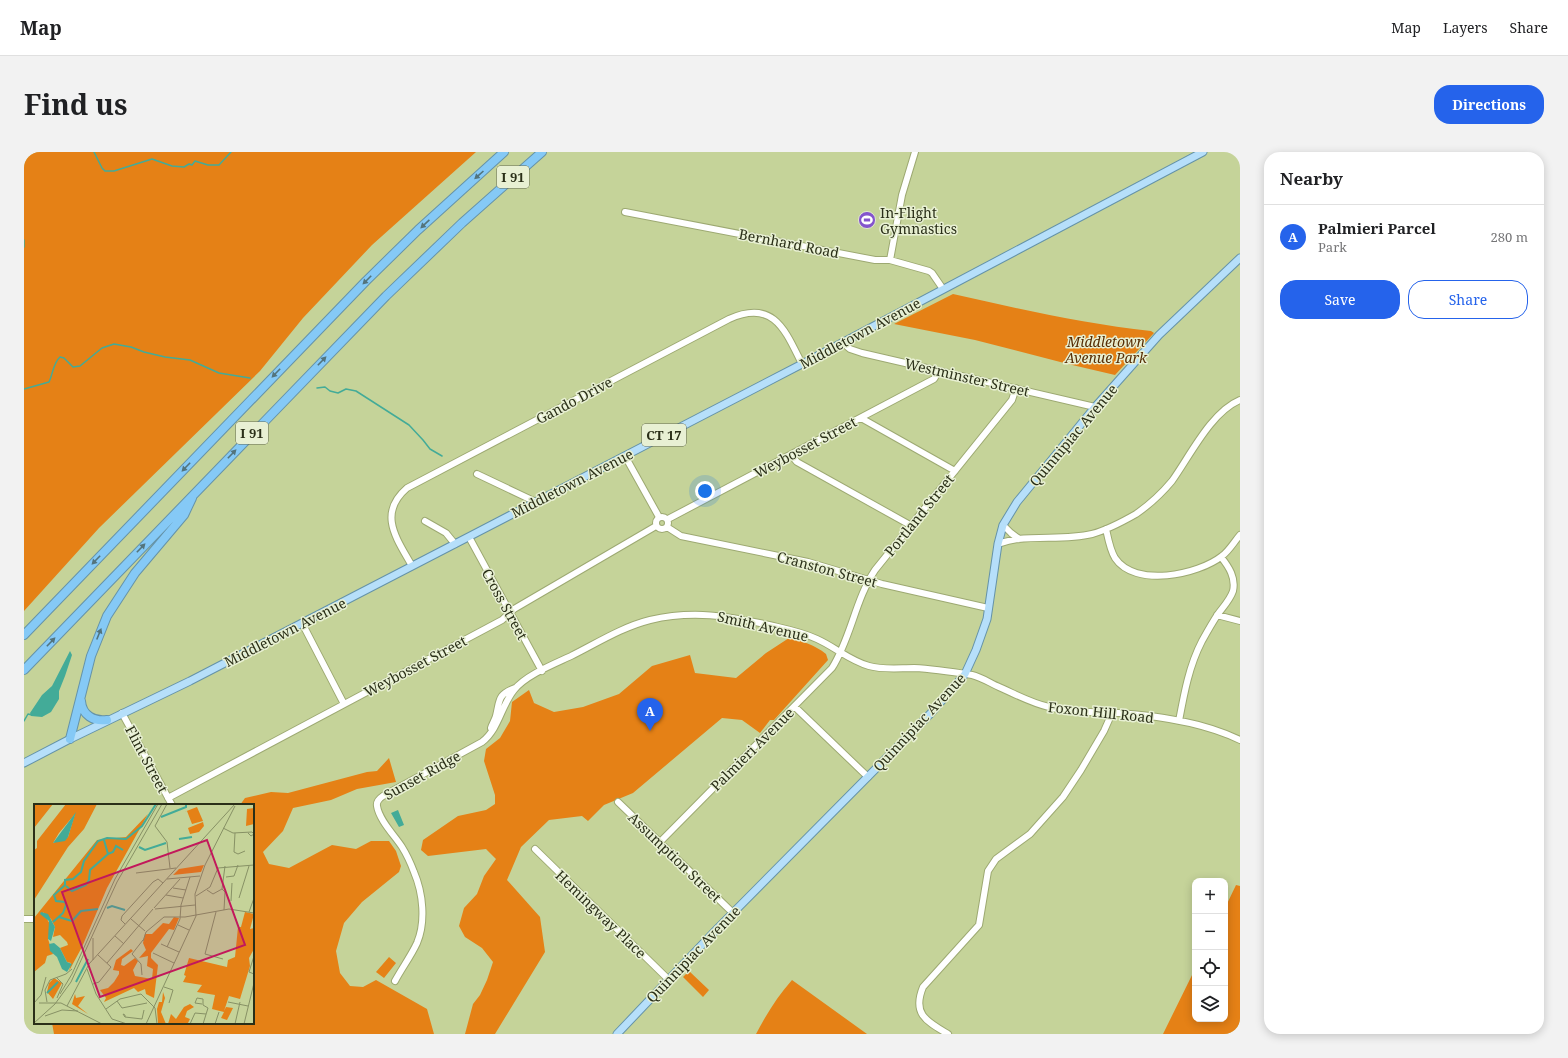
<!DOCTYPE html>
<meta charset="utf-8">
<style>
body{margin:0;font-family:"Noto Serif",serif;background:#f2f2f2;color:#202124}
.controls{position:absolute;right:12px;bottom:12px;display:grid;overflow:hidden;border-radius:8px;box-shadow:0 2px 10px #0003}
.controls button{width:36px;height:36px;display:grid;place-items:center;padding:0;border:0;border-bottom:1px solid #e0e0e0;background:#fff;color:#202124;font:20px sans-serif}
.you{position:absolute;left:681px;top:339px;width:14px;height:14px;margin:-10px;border:3px solid #fff;border-radius:50%;background:#1a73e8;box-shadow:0 0 0 6px #1a73e833}
.badge{display:grid;place-items:center;width:26px;height:26px;border-radius:50%;background:#2563eb;color:#fff;font-size:13px;font-weight:700}
.pin{position:absolute;translate:-50% -33px;filter:drop-shadow(0 1px 2px #0008)}
.pin::after{content:'';position:absolute;top:21px;width:14px;height:12px;background:inherit;clip-path:polygon(0 0,100% 0,50% 100%)}
.list{margin:0;padding:0;list-style:none}
h2{display:flex;justify-content:space-between;align-items:center;height:52px;margin:0;padding:0 16px;font-size:17px}
h2 small{font-size:13px;font-weight:400;color:#757577}
.list li{display:grid;grid-template-columns:26px 1fr auto;gap:12px;align-items:center;box-sizing:border-box;height:64px;padding:0 16px;border-top:1px solid #e0e0e0}
.list b{display:block;font-size:15px;white-space:nowrap}
.list p{margin:0;font-size:13px;white-space:nowrap;color:#757577}
.list em{font-size:13px;font-style:normal;color:#757577}
.actions{display:flex;gap:8px;padding:12px 16px}
.actions a{flex:1;padding:9px 0;border:1px solid #2563eb;border-radius:16px;text-align:center;font-size:14px;color:#2563eb}
.actions .main{background:#2563eb;color:#fff}
.icon{flex:none;width:22px;height:22px;fill:none;stroke:currentColor;stroke-width:2;stroke-linecap:round;stroke-linejoin:round}
.map{position:relative;flex:none;width:1216px;height:882px;overflow:hidden;border-radius:16px}
header{display:flex;align-items:center;gap:24px;box-sizing:border-box;height:56px;padding:0 20px;background:#fff;border-bottom:1px solid #e0e0e0}
header strong{font-size:19px}
nav{display:flex;gap:22px;margin-inline-start:auto;font-size:14px}
.intro{display:flex;align-items:center;justify-content:space-between;box-sizing:border-box;height:96px;padding:0 24px}
h1{margin:0;font-size:28px}
.button{padding:10px 18px;border-radius:16px;background:#2563eb;color:#fff;font-size:14px;font-weight:700}
main{display:flex;gap:24px;padding:0 24px}
aside{flex:1;background:#fff;border-radius:16px;box-shadow:0 2px 10px #0003}
.map>svg:first-child{display:block}
</style>
<header>
<strong>Map</strong>
<nav><a>Map</a><a>Layers</a><a>Share</a></nav>
</header>
<div class="intro"><h1>Find us</h1><a class="button">Directions</a></div>
<main>
<div class="map">
<svg width="1216" height="882" viewBox="0 0 1216 882">
<rect width="100%" height="100%" fill="#c5d399"/>
<path fill="#e58116" d="M0 0H452L348 93 279 166 236 219 75 376 0 459Z
M929 142C995 157 1060 172 1127 179L1130 181 1091 223 1044 212 951 188 870 172Z
M765 486C778 489 791 493 802 502L804 508 750 568H746L736 581 718 568 698 566 609 641 580 653 564 669 558 664 525 668 497 695 483 728 516 765 521 800 471 882H441L449 852 456 843 463 828 469 810 458 796 441 785 435 774 440 756 453 742 460 724 472 707 462 697 404 704 397 698 399 688 434 664 462 658 471 652V643L460 609 462 597 476 586 486 569 488 550 505 538 510 551 530 560 559 555 595 542 628 514 666 503 671 521 712 526 742 501Z
M365 606 372 630 333 637 307 648 269 656 259 679 239 700 245 712 265 716 308 693 332 697 347 689H365L372 699 377 714 375 720 338 750 320 771 312 799 316 821 326 834 339 835 352 828 403 857 410 882H30L28 871H229V653H216L221 646 247 640 264 641 343 620 353 619Z
M1212 733 1216 734V882H1139L1171 817V867H1201V756Z
M365 805 372 811 360 826 352 820Z
M665 819 685 838 679 845 659 825Z
M768 828 843 882H732C742 863 753 845 768 828Z"/>
<path fill="#43ab98" d="M46 499 48 503 41 524 35 539V547L27 560 18 565 7 564 6 561 18 543 28 534Z
M374 658 380 673 375 675 367 661Z"/>
<g fill="none" stroke-linecap="round" stroke-linejoin="round">
<path stroke="#43ab98" stroke-width="1.5" d="M70 0 78 16 81 19H90L128 7 148 14 160 15 165 12 168 13 171 9 184 13H195L207 0
M0 88V95
M293 236 301 235 306 239 314 241 322 237 332 239 385 273 399 288 406 297 418 304
M0 237 25 230C29 222 29 211 36 205L40 206 49 215 56 214 78 196 90 192 107 195 120 200 141 205 166 208 195 221 226 226
M0 569 4 562 8 563"/>
<g stroke="#9da972" stroke-width="8">
<path id="minor" d="M601 60 851 108H866L905 119 908 121 919 137
M866 108 878 43 891 0
M818 190 826 197 838 201 1071 255
M837 266 931 319
M767 303 773 310 886 373
M601 304 635 365
M453 322 512 350
M632 371a6 6 0 1 1 12 0a6 6 0 1 1-12 0Z
M644 367 910 227 915 219
M401 369 422 381 431 392
M979 373 987 381 995 387
M643 375 657 384 784 410 858 432 964 456
M1082 377C1084 386 1086 398 1091 406 1111 436 1174 423 1198 404 1205 399 1210 390 1216 383
M445 385 518 519
M974 392C980 390 987 388 994 387 1018 384 1044 388 1068 382 1083 378 1098 370 1112 362 1125 353 1138 341 1148 329 1166 304 1187 260 1216 248
M388 414C373 387 353 362 383 336L705 167C750 147 761 178 778 212
M1193 463 1216 469
M278 471 320 552
M771 555 844 625
M98 561 148 653
M1155 569C1160 542 1165 514 1178 489 1183 480 1188 471 1194 462 1199 455 1206 448 1209 439 1212 426 1205 415 1197 405
M467 576C468 572 471 568 472 564 476 548 473 543 491 536
M144 646 478 468 490 457 632 374
M594 650 709 761
M636 690 808 516C827 486 831 448 851 418L988 248 992 236
M511 697 644 827
M0 767H11
M371 829C378 816 387 804 393 791 402 770 399 741 390 720 387 712 383 703 378 695 371 684 355 668 353 654 352 649 356 646 359 644L458 590C475 577 477 554 490 538 502 523 530 512 547 504 573 491 598 475 626 468 669 458 704 464 745 473 762 477 778 480 793 487 811 495 826 509 845 514 859 518 875 516 890 516 909 517 929 520 948 523 957 525 966 531 975 535 991 542 1007 551 1025 555 1047 561 1072 560 1095 561 1135 564 1179 570 1216 588
M924 882C902 869 888 862 899 835L955 773 964 719 972 707 1006 682 1039 645 1057 618 1080 579 1088 561"/>
</g>
<g stroke="#6593a8" stroke-width="9">
<path id="major" d="M0 611 46 587 166 529 452 381 778 212 1179 0
M593 882 691 779 907 561 941 522 952 498 963 467 974 392 979 373 993 350 1071 255 1135 183 1216 106"/>
</g>
<g stroke="#6593a8" stroke-width="10">
<path id="highway" d="M0 483 342 129 394 78 480 0
M0 518 362 144 438 71 518 0
M57 549C58 563 70 570 83 568
M46 587 67 504 83 464 111 421 160 363 168 346"/>
</g>
<use href="#minor" stroke="#fff" stroke-width="6"/>
<use href="#major" stroke="#b6dffa" stroke-width="7"/>
<use href="#highway" stroke="#85c9f6" stroke-width="8"/>
</g>
<defs><path id="oneway-solid" d="M-6-.8H1V-3.2L6.5 0L1 3.2V.8H-6Z"/></defs>
<g fill="#53747c">
<use href="#oneway-solid" transform="translate(455 23) rotate(138)"/>
<use href="#oneway-solid" transform="translate(401 72) rotate(137)"/>
<use href="#oneway-solid" transform="translate(343 128) rotate(135)"/>
<use href="#oneway-solid" transform="translate(298 209) rotate(-46)"/>
<use href="#oneway-solid" transform="translate(252 221) rotate(134)"/>
<use href="#oneway-solid" transform="translate(208 302) rotate(-46)"/>
<use href="#oneway-solid" transform="translate(162 315) rotate(134)"/>
<use href="#oneway-solid" transform="translate(117 396) rotate(-46)"/>
<use href="#oneway-solid" transform="translate(72 408) rotate(134)"/>
<use href="#oneway-solid" transform="translate(75 482) rotate(-68)"/>
<use href="#oneway-solid" transform="translate(27 490) rotate(-46)"/>
</g>
<defs>
<g id="stadium-disc" transform="scale(0.9)"><circle r="9.5" fill="#8454cd" stroke="#e8f0d3"/><path d="M0-5a6.5 5 0 1 0 0 10a6.5 5 0 1 0 0-10ZM-3.5-1.8h7v3.6h-7Z" fill="#fff"/></g>
</defs>
<g fill-rule="evenodd">
<use href="#stadium-disc" x="843" y="68"/>
</g>
<g text-anchor="middle" dominant-baseline="central" stroke-width="3" stroke-linejoin="round" paint-order="stroke">
<g fill="#e8f0d3" stroke="#636950" stroke-width="1">
<rect x="473" y="14" width="32" height="22" rx="3"/>
<rect x="212" y="270" width="32" height="22" rx="3"/>
<rect x="618" y="272" width="44" height="22" rx="3"/>
</g>
<g font-size="13" font-weight="bold" fill="#2a2f18">
<text x="489" y="25">I 91</text>
<text x="228" y="281">I 91</text>
<text x="640" y="283">CT 17</text>
</g>
<g font-size="14" fill="#2a2f18" stroke="#e8f0d3" text-anchor="start">
<text x="856" y="60">In-Flight<tspan x="856" dy="16">Gymnastics</tspan></text>
</g>
<g font-size="14" fill="#2a2f18" stroke="#e8f0d3">
<text transform="translate(765 91) rotate(11)">Bernhard Road</text>
<text transform="translate(836 181) rotate(-28)">Middletown Avenue</text>
<text transform="translate(943 225) rotate(13)">Westminster Street</text>
<text transform="translate(550 248) rotate(-28)">Gando Drive</text>
<text transform="translate(1049 283) rotate(-50)">Quinnipiac Avenue</text>
<text transform="translate(781 295) rotate(-28)">Weybosset Street</text>
<text transform="translate(548 331) rotate(-27)">Middletown Avenue</text>
<text transform="translate(895 363) rotate(-51)">Portland Street</text>
<text transform="translate(803 417) rotate(15)">Cranston Street</text>
<text transform="translate(481 452) rotate(61)">Cross Street</text>
<text transform="translate(739 474) rotate(13)">Smith Avenue</text>
<text transform="translate(261 480) rotate(-27)">Middletown Avenue</text>
<text transform="translate(391 514) rotate(-28)">Weybosset Street</text>
<text transform="translate(1077 560) rotate(6)">Foxon Hill Road</text>
<text transform="translate(895 570) rotate(-47)">Quinnipiac Avenue</text>
<text transform="translate(728 597) rotate(-45)">Palmieri Avenue</text>
<text transform="translate(123 607) rotate(62)">Flint Street</text>
<text transform="translate(398 623) rotate(-29)">Sunset Ridge</text>
<text transform="translate(651 705) rotate(44)">Assumption Street</text>
<text transform="translate(577 762) rotate(44)">Hemingway Place</text>
<text transform="translate(669 802) rotate(-46)">Quinnipiac Avenue</text>
</g>
<g font-size="14" font-style="italic" fill="#572e05" stroke="#e8f0d3">
<text x="1082" y="189">Middletown<tspan x="1082" dy="16">Avenue Park</tspan></text>
</g>
</g>
<g transform="translate(10 652)">
<rect width="220" height="220" fill="#c5d399"/>
<path d="M0 0H19L0 24ZM32 0H63L50 25 34 43 0 96V46L3 44V37ZM41 10 34 33 19 39 25 29ZM163 3 169 17 158 20 153 7 150 8ZM220 4V20L212 22 213 5ZM114 10 73 84 48 143 35 167 37 159 33 158 26 144 34 141 33 138 26 131 19 133 21 123 17 115 9 108 17 122 14 135 19 150 13 152 11 159 0 168V114L63 36 92 33ZM169 18 170 22 165 28 156 30 154 24ZM170 61 167 68 139 71 145 65ZM211 108 220 110 216 125 220 124V145L215 154 216 162 206 195 195 192 190 207 192 203 199 204 193 216 187 214 190 208 178 205 181 191 163 188 168 181 149 178 152 172 150 171 155 154 193 163 194 156 201 153 204 123H207ZM140 113 145 114 140 126 135 125 117 149V154L124 161 120 194 112 190 111 185 104 188 100 184 70 198 72 194 66 186 74 184 80 178 85 170V167L79 166 82 156 97 145 99 147 88 155 87 161 90 162 101 154 104 157 99 166 101 172 118 175 119 165 113 162 114 152 105 154 112 146 109 139 111 130H118L129 119 135 120ZM20 174 28 179 19 195 13 188 15 179ZM129 188 131 194 127 208 132 220H127L124 219 123 205 125 198H128ZM41 190 42 194 51 192 44 202 54 210 38 200ZM156 200 160 203 153 207 151 213 156 215 154 219 134 220 137 210 142 215 150 203Z" fill="#e58116" fill-rule="evenodd"/>
<path d="M42 8 34 33 31 37 19 39ZM7 108 14 110 21 123 17 137 14 135 15 117 6 110ZM20 139 26 144 33 158 38 160 33 168 28 165 23 153 16 147 15 140Z" fill="#43ab98"/>
<path fill="none" stroke="#43ab98" stroke-width="2" d="M127 13 152 3V0M145 35 158 33M70 36 74 50 79 48 82 42 89 46M105 43 111 46 132 39M32 82 38 87 52 81 55 76 56 66 74 50M73 104 78 102 91 106M25 113 38 117 47 107 64 105M19 118 29 109 32 101 31 98 22 97 20 91 31 81V76L39 75 47 68 50 57 64 37 73 34 92 35 108 22 122 0M42 178 54 155M13 189 24 178"/>
<path fill="none" stroke="#879165" stroke-width="1" d="M133 0 121 22 133 38 136 64M189 24 199 29 218 28 220 30 217 32 214 29M201 29 200 48 204 50 211 47M102 69 142 64M192 73 200 72 204 61M133 75 166 72M139 84 152 86M188 85 191 88 190 106M173 86 179 90 188 85 191 62M132 91 149 94M162 92 176 83 184 64 220 61M205 94 215 62M197 97 198 79M120 104 146 75M121 105 161 101M182 108 171 150 189 155M215 108 220 94M97 115 111 127M91 120 87 116 88 112 119 78 124 75 129 79M144 121 155 126M81 132 90 140M109 137 112 128 130 113H151L195 105 220 109M127 140 145 148M133 143 146 115 147 101 156 73M119 149 140 159M220 152 215 168 220 170M59 156V134M73 159 119 105M53 165 62 190 78 215 93 220M108 171 107 160 98 150 109 136M22 173 29 180 23 194M59 180 65 178 77 163 64 151M130 183 139 186 135 199M26 190 38 170 81 75 124 0M83 197 88 204 113 199M13 198 11 186 16 176 32 170 38 165M194 198 214 202M0 199 7 191 12 173M5 199H27L68 220M168 200 161 199 163 194 169 195V201L174 204M33 202 55 160 201 0M72 205 86 195 107 190 121 204 123 220M11 212 28 206 44 207M91 213 89 210 91 211V213L108 215 110 206M0 219 21 200 37 178 83 78 128 0M112 220 162 112 161 90 171 61 201 2M156 220 161 209 172 210M169 220 174 204M181 220 185 208M201 220 206 198M210 220 220 179"/>
<path fill="#c2185b" fill-opacity="0.15" stroke="#c2185b" stroke-width="2" d="M173 36 211 141 66 193 28 88Z"/>
<rect width="220" height="220" fill="none" stroke="#2a2f18" stroke-width="2"/>
</g>
</svg>
<div class="controls">
<button>+</button>
<button>−</button>
<button><svg class="icon" aria-label="locate" viewBox="0 0 24 24"><circle cx="12" cy="12" r="6"/><path d="M12 2v4M12 18v4M2 12h4M18 12h4"/></svg></button>
<button><svg class="icon" aria-label="layers" viewBox="0 0 24 24"><path d="M12 4l9 5-9 5-9-5zM3 14l9 5 9-5"/></svg></button>
</div>
<div class="you"></div>
<div class="pin badge" style="left:626px;top:579px">A</div>
</div>
<aside>
<h2>Nearby<small></small></h2>
<ul class="list">
<li><span class="badge">A</span><div><b>Palmieri Parcel</b><p>Park</p></div><em>280 m</em></li>
</ul>
<div class="actions"><a class="main">Save</a><a>Share</a></div>
</aside>
</main>
